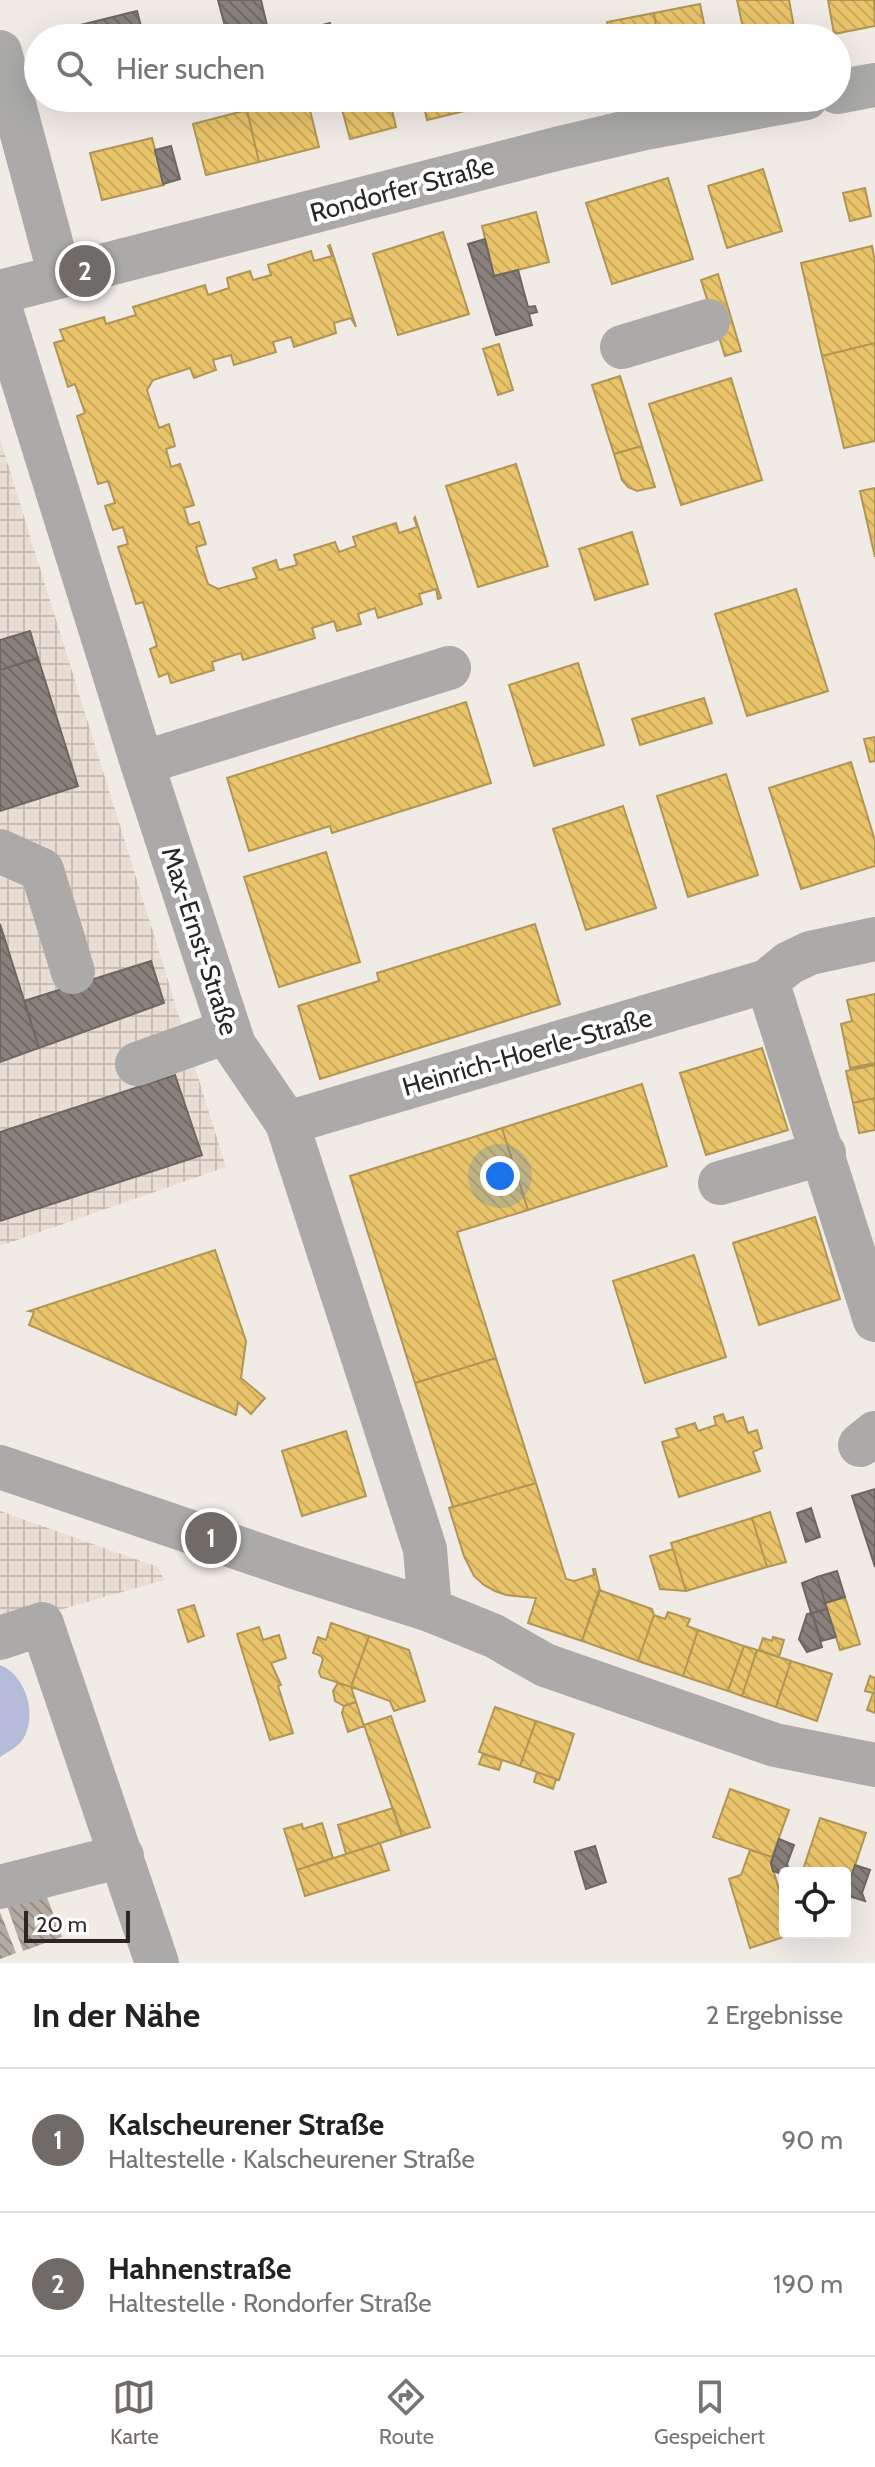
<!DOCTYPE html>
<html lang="de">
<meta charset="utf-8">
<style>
body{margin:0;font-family:Cabin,sans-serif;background:#f2f2f2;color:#222}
.controls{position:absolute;right:24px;bottom:24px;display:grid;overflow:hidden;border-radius:8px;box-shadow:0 8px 32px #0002}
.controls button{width:72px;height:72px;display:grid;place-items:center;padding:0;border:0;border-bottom:2px solid #e0e0e0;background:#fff;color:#222;font:40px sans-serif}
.scale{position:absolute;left:24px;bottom:20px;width:106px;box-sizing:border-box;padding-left:8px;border:4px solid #2a2623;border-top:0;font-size:22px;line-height:28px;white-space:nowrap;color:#2a2623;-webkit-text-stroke:6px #fff;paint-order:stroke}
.you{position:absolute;left:500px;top:1176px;width:28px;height:28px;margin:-20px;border:6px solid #fff;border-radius:50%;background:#1a73e8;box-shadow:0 0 0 12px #1a73e833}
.badge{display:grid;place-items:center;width:52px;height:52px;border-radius:50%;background:#706b67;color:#fff;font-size:26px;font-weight:700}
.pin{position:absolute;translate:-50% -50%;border:4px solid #fff;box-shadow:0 2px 8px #0006}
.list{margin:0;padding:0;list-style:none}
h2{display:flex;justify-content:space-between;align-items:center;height:104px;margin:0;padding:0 32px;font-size:34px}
h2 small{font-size:26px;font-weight:400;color:#767676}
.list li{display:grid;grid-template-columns:52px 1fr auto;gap:24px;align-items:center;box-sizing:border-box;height:144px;padding:0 32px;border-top:2px solid #e0e0e0}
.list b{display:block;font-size:30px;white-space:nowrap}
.list p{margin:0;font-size:26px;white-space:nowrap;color:#767676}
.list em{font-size:26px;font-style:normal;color:#767676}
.icon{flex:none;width:44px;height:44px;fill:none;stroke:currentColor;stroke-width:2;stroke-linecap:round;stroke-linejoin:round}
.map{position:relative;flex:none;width:875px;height:1963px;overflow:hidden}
.search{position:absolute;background:#fff;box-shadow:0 8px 32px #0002;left:24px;right:24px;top:24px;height:88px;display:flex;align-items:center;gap:20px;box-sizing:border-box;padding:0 28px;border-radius:44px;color:#767676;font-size:30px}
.sheet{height:392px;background:#fff}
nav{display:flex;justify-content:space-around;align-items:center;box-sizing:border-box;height:112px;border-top:2px solid #e0e0e0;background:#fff;font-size:22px;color:#767676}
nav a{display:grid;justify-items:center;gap:4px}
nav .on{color:#706b67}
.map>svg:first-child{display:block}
</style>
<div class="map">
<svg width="875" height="1963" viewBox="0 0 875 1963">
<defs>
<pattern id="industrial-grid" width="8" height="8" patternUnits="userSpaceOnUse" patternTransform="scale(2)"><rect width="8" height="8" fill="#eaded4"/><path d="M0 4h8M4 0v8" fill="none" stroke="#c9beb6"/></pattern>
<pattern id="homes-back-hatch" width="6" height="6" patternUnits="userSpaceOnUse" patternTransform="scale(2)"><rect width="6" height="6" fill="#e9c46a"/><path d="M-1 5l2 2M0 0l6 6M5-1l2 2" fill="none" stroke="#c8a85c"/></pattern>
<pattern id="industry-back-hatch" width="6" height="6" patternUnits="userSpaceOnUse" patternTransform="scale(2)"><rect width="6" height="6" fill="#8a817c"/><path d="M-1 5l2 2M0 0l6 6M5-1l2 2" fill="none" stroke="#716965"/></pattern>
<pattern id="building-back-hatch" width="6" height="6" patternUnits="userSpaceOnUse" patternTransform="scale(2)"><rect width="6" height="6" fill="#b4aba2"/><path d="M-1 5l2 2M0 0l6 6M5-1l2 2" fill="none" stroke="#938b84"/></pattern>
</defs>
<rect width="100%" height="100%" fill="#f1ebe6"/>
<path fill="url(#industrial-grid)" d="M0 439 226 1167 0 1246Z
M0 1511 158 1567 164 1580 0 1627Z"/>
<path fill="#b4bcd8" d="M0 1665C27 1675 39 1719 21 1742 16 1748 6 1753 0 1757Z"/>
<path fill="url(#homes-back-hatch)" stroke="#b09555" stroke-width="2" d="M737 0H789L796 38H745Z
M828 0H874L875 26 834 34Z
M700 4 707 38H658L654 13Z
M654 13 658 38H610L607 22Z
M296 98H307L319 147 259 162 247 110Z
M339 98H389L396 127 350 139Z
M422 98H471L473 109 427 120Z
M247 110 259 162 206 175 193 124Z
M152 138 164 185 102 200 90 153Z
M763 169 782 231 727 248 708 186Z
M668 178 693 259 612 284 586 203Z
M865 188 871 216 850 221 843 193Z
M536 212 549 262 494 276 482 226Z
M443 232 469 314 398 335 373 254Z
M330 245 356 327 351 318 334 323 336 333 294 347 291 337 273 342 276 352 234 365 231 355 213 360 216 370 194 378 190 368 153 380 147 390 159 428 169 424 175 446 166 449 171 467 180 464 194 505 184 508 189 525 199 522 206 544 196 547 208 584 218 589 257 578 253 568 276 560 279 570 297 565 294 555 335 542 339 552 356 546 353 537 396 523 399 533 417 527 414 518 415 517 441 598 438 599 436 589 419 594 422 604 378 618 375 608 358 614 361 624 337 631 334 621 312 628 315 638 243 660 241 653 212 662 214 670 171 683 168 673 159 677 150 649 157 646 143 602 136 604 118 547 128 544 123 527 113 530 105 506 115 503 108 481 98 484 77 416 85 413 75 384 68 387 54 343 64 340 60 330 104 317 106 324 136 315 133 307 205 285 208 295 229 288 227 278 250 271 253 280 271 275 268 265 311 251 314 261 332 256 328 246Z
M872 246 875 261V343L822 356 801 263Z
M718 274 741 351 725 356 701 280Z
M875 343V441L844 448 822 356Z
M499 344 513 390 498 395 483 349Z
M620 376 642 446 614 454 592 385Z
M731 378 762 480 681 505 649 404Z
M642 446 655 487 637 491 628 487 622 480 614 454Z
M516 464 548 566 478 587 446 486Z
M875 488V557L860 491Z
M632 532 648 584 595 600 579 549Z
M796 589 828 691 747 716 715 614Z
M578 663 604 745 534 766 509 685Z
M704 698 712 723 640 745 632 719Z
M466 702 491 783 332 833 330 826 249 851 227 778Z
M875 737V761L870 762 864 739Z
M851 762 875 841V866L801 889 769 788Z
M726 774 758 875 688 897 657 796Z
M623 806 656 908 586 930 553 829Z
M326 852 360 962 279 987 244 877Z
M535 924 560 1004 320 1079 298 1006 379 981 377 973Z
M875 994V1063L850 1068 841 1024 852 1021 847 1000Z
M762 1048 788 1130 706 1155 680 1073Z
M875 1065V1098L853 1103 846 1071Z
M642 1084 667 1166 528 1210 502 1128Z
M875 1098V1130L859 1133 853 1103Z
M502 1128 528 1210 457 1232 496 1358 415 1383 350 1176Z
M815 1217 840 1299 759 1325 733 1243Z
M215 1250 246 1341 241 1378 265 1398 251 1414 238 1402 236 1415 29 1325 34 1312 29 1311Z
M694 1255 726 1357 645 1383 613 1281Z
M496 1358 536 1483 453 1507 415 1383Z
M723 1414 726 1422 743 1417 748 1433 757 1430 762 1448 753 1452 760 1471 679 1497 662 1442 679 1437 676 1429 695 1423 698 1431 716 1425 714 1417Z
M346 1431 366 1496 302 1516 282 1451Z
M536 1483 566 1579 574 1581 594 1575 593 1569H595L600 1590 582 1641 528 1623 536 1598 506 1595 495 1591 484 1585 474 1576 464 1556 449 1508Z
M770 1512 786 1562 767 1567 752 1518Z
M752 1518 767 1567 686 1591 671 1543Z
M673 1549 686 1591 660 1589 650 1556Z
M599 1590 652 1609 654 1615 638 1661 582 1641Z
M845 1597 860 1644 840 1650 825 1603Z
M194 1605 204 1636 188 1642 178 1610Z
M668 1612 690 1619 687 1626 698 1630 683 1676 638 1661 654 1615 665 1619Z
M331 1623 369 1636 351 1687 321 1677 319 1672 323 1659 321 1656 313 1653 318 1637 326 1640Z
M259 1627 263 1640 279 1635 286 1658 271 1663 281 1685 278 1686 293 1733 270 1740 237 1634Z
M698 1630 744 1646 728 1691 683 1676Z
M369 1636 409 1650 425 1701 394 1711 390 1701 351 1687Z
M773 1637 784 1640 779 1657 759 1650 763 1638 772 1641Z
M744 1646 757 1650 742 1696 728 1691Z
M757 1650 791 1661 776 1707 742 1696Z
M791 1661 832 1674 817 1721 776 1707Z
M870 1676 875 1678V1713L867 1710 873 1693 865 1691Z
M338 1683 351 1687 356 1702 344 1706 335 1701 333 1691Z
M356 1702 364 1726 348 1732 342 1713 344 1706Z
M495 1707 536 1721 520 1766 479 1752Z
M391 1716 430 1827 402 1836 364 1725Z
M536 1721 574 1734 559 1780 520 1766Z
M483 1754 502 1760 499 1770 479 1764Z
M537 1772 556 1779 553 1789 534 1782Z
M730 1789 789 1810 772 1857 713 1837Z
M393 1808 402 1836 346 1854 338 1825Z
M820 1818 866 1833 848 1886 845 1885V1873H810L803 1870Z
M322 1823 333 1858 297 1870 284 1829 302 1824 303 1829Z
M380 1843 389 1870 305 1896 297 1870Z
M750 1850 772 1857 771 1863 785 1909V1933L793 1934 750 1948 729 1879 741 1875Z"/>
<path fill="url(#industry-back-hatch)" stroke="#6d6661" stroke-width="2" d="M218 0H261L270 38H228Z
M137 11 144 38H45L44 34Z
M330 23 333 38H310L307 29Z
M171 146 180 179 163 184 155 150Z
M485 239 494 276 518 270 528 307 535 306 537 312 529 314 532 325 496 335 468 244Z
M30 631 38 658 0 670V640Z
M38 658 78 786 0 811V670Z
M0 924 39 1048 0 1062Z
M151 961 164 1003 39 1048 24 1001Z
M175 1075 202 1155 0 1221V1132Z
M875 1489V1567L852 1496Z
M811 1508 820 1537 806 1542 797 1513Z
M837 1571 845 1597 825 1603 817 1577Z
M817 1577 827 1609 811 1613 802 1583Z
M827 1609 836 1637 821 1641 812 1613Z
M812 1613 822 1647 807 1652 799 1639 807 1614Z
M779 1839 794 1845 787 1864 790 1873H785V1875L773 1871 771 1863Z
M595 1846 606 1882 586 1889 575 1852Z
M855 1865 870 1870 862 1893 865 1901 845 1895Z"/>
<path fill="url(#building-back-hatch)" d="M45 1892 62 1937 23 1951 7 1906Z
M0 1912 16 1953 0 1959Z"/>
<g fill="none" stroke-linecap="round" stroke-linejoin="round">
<path stroke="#abaaa8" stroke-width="44" d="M0 52 60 276
M837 92 875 85
M0 292 560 148 645 128 806 98
M0 307 142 763 234 1045 287 1123 425 1549 430 1610
M622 347 708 321
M142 763 449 668
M0 851 42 870 73 972
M767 981 875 1320
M137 1064 229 1031
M287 1123 767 981 789 963 810 953 875 939
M720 1183 824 1153
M860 1445 875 1433
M0 1467 297 1568 430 1610 494 1636 545 1665 775 1745 875 1765
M0 1638 42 1624 157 1963
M0 1887 122 1856"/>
</g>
<g text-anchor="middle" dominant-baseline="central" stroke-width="8" stroke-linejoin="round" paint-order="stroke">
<g font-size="26" fill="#2a2623" stroke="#fff">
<text transform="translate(402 189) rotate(-15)">Rondorfer Straße</text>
<text transform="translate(200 941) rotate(72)">Max-Ernst-Straße</text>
<text transform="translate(527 1052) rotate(-16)">Heinrich-Hoerle-Straße</text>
</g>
</g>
</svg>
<div class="controls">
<button><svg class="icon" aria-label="locate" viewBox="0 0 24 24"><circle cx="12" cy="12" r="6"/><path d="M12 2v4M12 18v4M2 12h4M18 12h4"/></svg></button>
</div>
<div class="scale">20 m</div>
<div class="you"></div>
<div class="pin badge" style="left:211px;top:1538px">1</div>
<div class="pin badge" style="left:85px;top:271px">2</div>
<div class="search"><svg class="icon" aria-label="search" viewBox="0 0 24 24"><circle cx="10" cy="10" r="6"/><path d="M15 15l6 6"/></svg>Hier suchen</div>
</div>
<section class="sheet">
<h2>In der Nähe<small>2 Ergebnisse</small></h2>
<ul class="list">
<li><span class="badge">1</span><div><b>Kalscheurener Straße</b><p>Haltestelle · Kalscheurener Straße</p></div><em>90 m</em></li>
<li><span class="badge">2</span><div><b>Hahnenstraße</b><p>Haltestelle · Rondorfer Straße</p></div><em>190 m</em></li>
</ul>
</section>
<nav>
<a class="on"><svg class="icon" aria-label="map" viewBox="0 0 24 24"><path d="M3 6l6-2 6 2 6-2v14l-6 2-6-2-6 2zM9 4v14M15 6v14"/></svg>Karte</a>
<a><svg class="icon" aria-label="directions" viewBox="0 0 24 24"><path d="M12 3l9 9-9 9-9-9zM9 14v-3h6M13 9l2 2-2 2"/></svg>Route</a>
<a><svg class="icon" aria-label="saved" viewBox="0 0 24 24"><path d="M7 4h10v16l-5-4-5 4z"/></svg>Gespeichert</a>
</nav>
